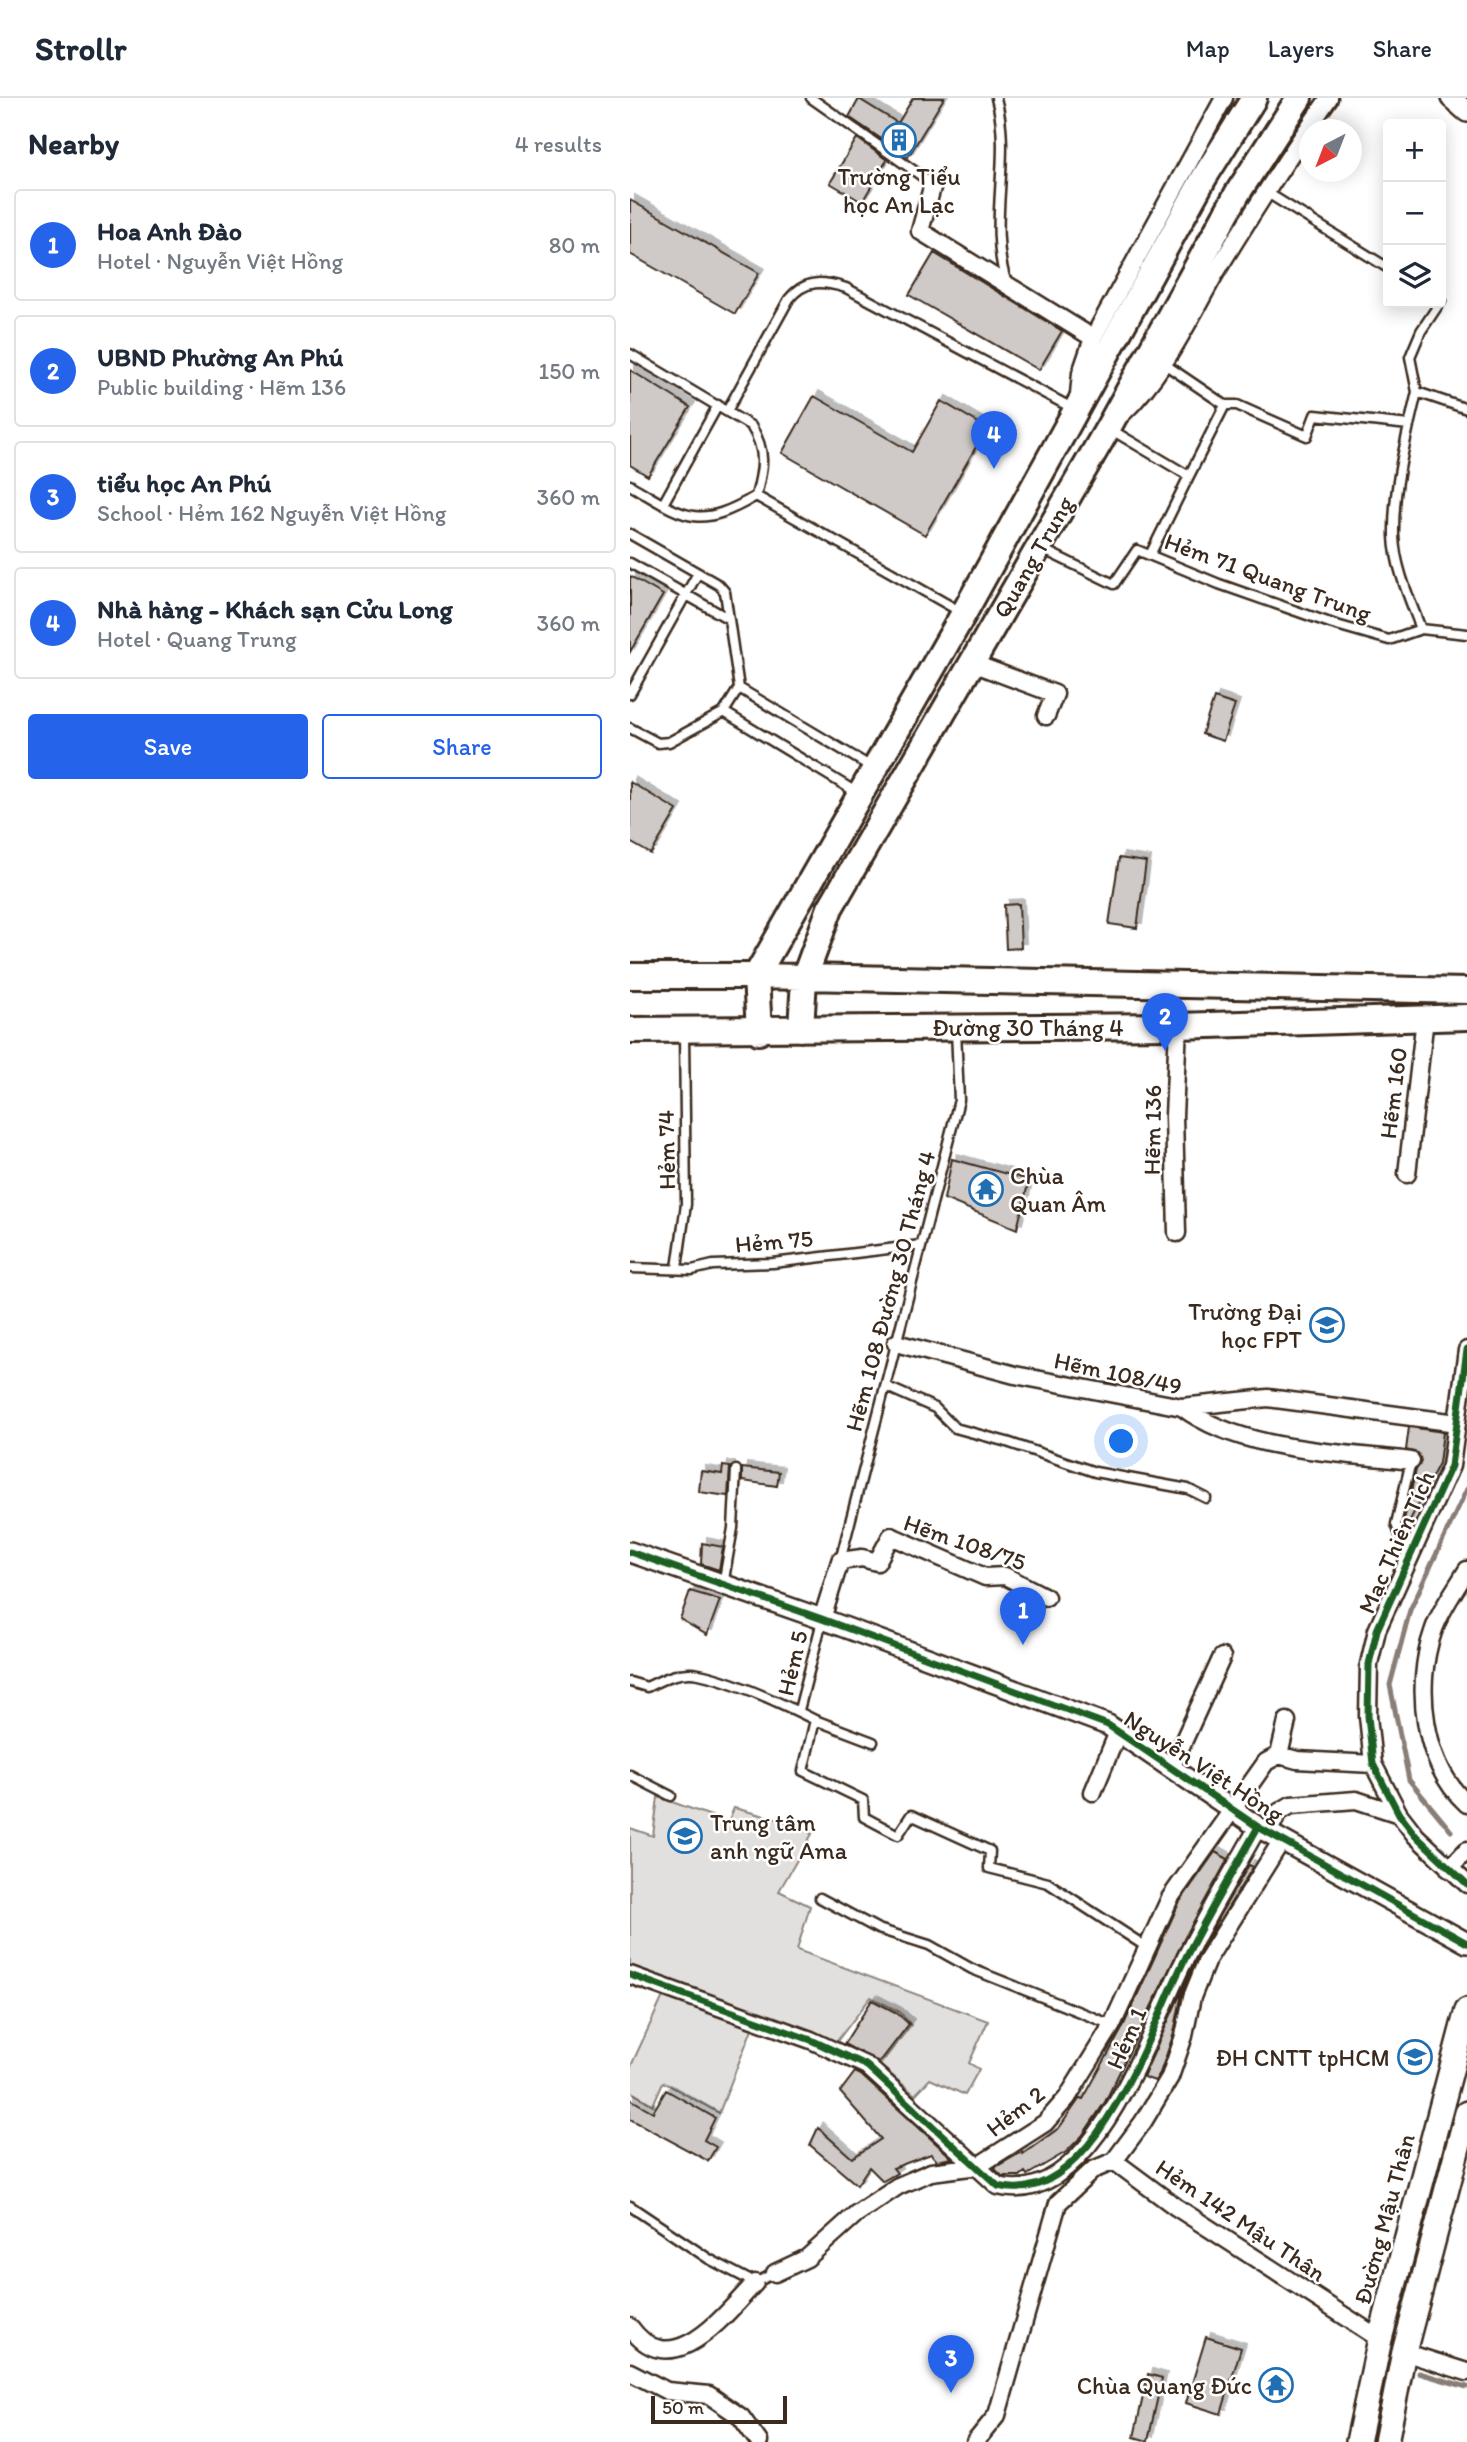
<!DOCTYPE html>
<meta charset="utf-8">
<style>
body{margin:0;font-family:Itim,sans-serif;background:#f2f2f3;color:#1f2937}
.controls{position:absolute;right:21px;top:21px;display:grid;overflow:hidden;border-radius:7px;box-shadow:0 4px 18px #0003}
.controls button{width:63px;height:63px;display:grid;place-items:center;padding:0;border:0;border-bottom:2px solid #e0e1e3;background:#fff;color:#1f2937;font:35px sans-serif}
.compass{position:absolute;left:669px;top:21px;width:63px;height:63px;border-radius:50%;background:#fff;box-shadow:0 4px 18px #0003;rotate:222deg}
.scale{position:absolute;left:21px;bottom:18px;width:136px;box-sizing:border-box;padding-left:7px;border:4px solid #3b2a1e;border-top:0;font-size:19px;line-height:24px;white-space:nowrap;color:#3b2a1e;-webkit-text-stroke:5px #fff;paint-order:stroke}
.you{position:absolute;left:492px;top:1344px;width:24px;height:24px;margin:-18px;border:5px solid #fff;border-radius:50%;background:#1a73e8;box-shadow:0 0 0 10px #1a73e833}
.badge{display:grid;place-items:center;width:46px;height:46px;border-radius:50%;background:#2563eb;color:#fff;font-size:23px;font-weight:700}
.pin{position:absolute;translate:-50% -58px;filter:drop-shadow(0 2px 4px #0008)}
.pin::after{content:'';position:absolute;top:37px;width:24px;height:21px;background:inherit;clip-path:polygon(0 0,100% 0,50% 100%)}
.list{margin:0;padding:0;list-style:none}
h2{display:flex;justify-content:space-between;align-items:center;height:91px;margin:0;padding:0 28px;font-size:30px}
h2 small{font-size:23px;font-weight:400;color:#747a83}
.list li{display:grid;grid-template-columns:46px 1fr auto;gap:21px;align-items:center;box-sizing:border-box;height:112px;margin:0 14px 14px;padding:0 14px;border:2px solid #e0e1e3;border-radius:7px}
.list b{display:block;font-size:26px;white-space:nowrap}
.list p{margin:0;font-size:23px;white-space:nowrap;color:#747a83}
.list em{font-size:23px;font-style:normal;color:#747a83}
.actions{display:flex;gap:14px;padding:21px 28px}
.actions a{flex:1;padding:16px 0;border:2px solid #2563eb;border-radius:7px;text-align:center;font-size:24px;color:#2563eb}
.actions .main{background:#2563eb;color:#fff}
.icon{flex:none;width:38px;height:38px;fill:none;stroke:currentColor;stroke-width:2;stroke-linecap:round;stroke-linejoin:round}
.map{position:relative;flex:none;width:837px;height:2344px;overflow:hidden}
header{display:flex;align-items:center;gap:42px;box-sizing:border-box;height:98px;padding:0 35px;background:#fff;border-bottom:2px solid #e0e1e3}
header strong{font-size:33px}
nav{display:flex;gap:38px;margin-inline-start:auto;font-size:24px}
main{display:flex}
aside{flex:1;background:#fff}
.map>svg:first-child{display:block}
</style>
<header>
<strong>Strollr</strong>
<nav><a>Map</a><a>Layers</a><a>Share</a></nav>
</header>
<main>
<aside>
<h2>Nearby<small>4 results</small></h2>
<ul class="list">
<li><span class="badge">1</span><div><b>Hoa Anh Đào</b><p>Hotel · Nguyễn Việt Hồng</p></div><em>80 m</em></li>
<li><span class="badge">2</span><div><b>UBND Phường An Phú</b><p>Public building · Hẽm 136</p></div><em>150 m</em></li>
<li><span class="badge">3</span><div><b>tiểu học An Phú</b><p>School · Hẻm 162 Nguyễn Việt Hồng</p></div><em>360 m</em></li>
<li><span class="badge">4</span><div><b>Nhà hàng - Khách sạn Cửu Long</b><p>Hotel · Quang Trung</p></div><em>360 m</em></li>
</ul>
<div class="actions"><a class="main">Save</a><a>Share</a></div>
</aside>
<div class="map">
<svg width="837" height="2344" viewBox="0 0 837 2344">
<defs>
<filter id="shadow"><feDropShadow dx="5" dy="-5" stdDeviation="0" flood-color="#0004"/></filter>
</defs>
<rect width="100%" height="100%" fill="#fff"/>
<filter id="ink" filterUnits="userSpaceOnUse"><feTurbulence type="fractalNoise" baseFrequency=".0143" numOctaves="2"/><feDisplacementMap in="SourceGraphic" scale="14" xChannelSelector="R" yChannelSelector="G"/><feConvolveMatrix kernelMatrix="1 2 1 2 8 2 1 2 1" color-interpolation-filters="sRGB"/></filter>
<g filter="url(#ink)">
<path fill="#e2e0de" stroke="#8e857e" stroke-width="2" d="M28 1699 98 1724 104 1710 158 1724 182 1736 149 1793 180 1808 167 1852 358 1923 339 1965 349 1971 335 1997 300 1981 285 1997 250 1967 281 1927 270 1914 241 1899 204 1947 127 1918 89 2015 33 1984 23 2007 0 1993V1970L35 1894 0 1878V1730L23 1738Z"/>
<g fill="none" stroke-linecap="round" stroke-linejoin="round">
<path stroke="#887e77" stroke-width="5" d="M821 1733 779 1682 760 1587 780 1512 837 1391
M789 2275 837 2289"/>
</g>
<path fill="#cfcac7" stroke="#3b2a1e" stroke-width="2" filter="url(#shadow)" d="M283 0H314L278 59 219 19 229 1 268 25Z
M227 40 257 62 232 104 200 85Z
M0 102 129 175 105 216 0 156Z
M304 155 432 233 409 272 279 197Z
M0 272 60 309 18 378 0 367Z
M184 298 282 354 311 303 357 330 295 437 152 355Z
M0 478 33 497 0 554Z
M584 600 605 607 593 643 572 636Z
M0 684 47 712 21 756 0 744Z
M489 760 516 764 507 830 479 826Z
M389 806 391 850 376 851 374 807Z
M322 1061 399 1082 387 1131 314 1101Z
M779 1329 813 1334 809 1365 775 1432 773 1426 786 1372 791 1363 788 1355 776 1352Z
M93 1368 100 1369 98 1398 69 1394 71 1373 92 1376Z
M112 1370 149 1374 147 1388 112 1383Z
M72 1445 93 1449 89 1472 71 1466Z
M60 1493 90 1502 77 1537 50 1521Z
M585 1754 598 1761 553 1843 475 2004 452 2038 436 2054 397 2077 395 2074 390 2078H372L364 2070 392 2054 393 2056 429 2030 450 2000 453 2001 492 1931 549 1805Z
M619 1767 623 1769 574 1848 589 1818Z
M563 1868 552 1895 544 1935 530 1975 525 1983 513 1979Z
M242 1902 267 1915 279 1926 249 1965 214 1946Z
M225 1974 231 1977 322 2060 307 2063 301 2056 263 2070 267 2075 253 2083 239 2069 227 2087 180 2047 188 2030 222 2060 251 2041 210 1994Z
M36 1992 85 2020 74 2042 86 2049 78 2063 0 2021V2001L23 2014Z
M576 2239 611 2250 591 2316 556 2305Z
M518 2276 532 2280 518 2343 504 2339Z"/>
<g fill="none" stroke-linecap="round" stroke-linejoin="round">
<g stroke="#3b2a1e" stroke-width="13">
<path id="service" d="M181 0 303 86
M366 0C383 61 356 125 377 186
M636 94 758 170
M0 256 121 328C137 353 133 371 126 398
M533 265 595 307H607L677 338 685 317 779 327
M787 294 780 259 791 233 811 203
M97 313 159 201C175 181 193 183 216 190L444 311
M480 331 559 378 595 307
M0 387C54 419 67 433 126 398L331 514
M33 406 88 307
M0 436 89 487 95 494 109 590 94 614 39 644 28 645 0 630
M412 451 484 486 507 452 589 486 703 526 759 542 791 531 837 536
M520 457 559 378
M0 465 99 521
M791 531C780 502 765 469 764 438 763 389 776 341 787 294L837 311
M109 590 243 670
M0 596 68 475
M94 614 226 694
M0 1170 62 1172 83 1167 143 1165 291 1147
M47 1170 56 1106 54 935
M255 1288 305 1310 325 1330 377 1344 465 1374 558 1391 576 1400
M778 1460 766 1426 781 1363
M210 1463 329 1002 326 932
M93 1487 103 1430 106 1372
M0 1584 17 1589C33 1581 50 1572 69 1576 104 1583 153 1606 185 1622L173 1673 233 1702 234 1719 268 1737 281 1717 360 1753 359 1770 418 1785 518 1850
M169 1612 192 1523
M185 1622 243 1644
M0 1677 41 1698
M190 1800 248 1831 299 1847 342 1871 482 1927
M0 2108 79 2161 125 2185 145 2175"/>
</g>
<g stroke="#3b2a1e" stroke-width="21">
<path id="minor" d="M303 86 290 133 463 240
M449 296 451 275 463 240 594 0
M492 316C533 277 558 223 586 174 622 115 659 57 699 0
M342 565 425 596 416 618
M777 1076 795 920
M547 1135 544 1018 548 928
M266 1245 385 1277 552 1309C612 1354 709 1354 781 1363
M837 1252 821 1368 747 1532 739 1566 738 1618 743 1666 769 1716 786 1738 837 1786
M552 1309 638 1300 827 1325
M837 1472C826 1491 810 1512 803 1534 784 1588 793 1666 837 1706
M192 1521 210 1463 232 1460 247 1464 261 1438 355 1479 375 1478 416 1499
M649 1657 657 1623
M542 1668 592 1559
M463 1694 488 1634
M638 1734 649 1714 661 1707 726 1702 769 1716
M819 1771 837 1752
M0 1877 181 1942 237 1968 368 2088C463 2113 521 1928 553 1865 576 1818 603 1774 628 1729
M484 2063 546 2109 750 2241
M145 2175 177 2160 226 2116 268 2088 301 2074 348 2068 415 2025 437 2000 482 1927 540 1800 636 1664 649 1657 667 1662 743 1666
M0 2229C42 2288 95 2216 125 2185
M774 2254 837 2274
M0 2274 37 2293 79 2297 111 2319 129 2344
M345 2344 367 2317 428 2105 463 2072 484 2063 513 2024 540 1979 554 1938 562 1899 577 1862 652 1742"/>
</g>
<g stroke="#3b2a1e" stroke-width="24">
<path id="tertiary" d="M821 0 837 14
M0 1454 192 1521 478 1627 628 1729 837 1845"/>
</g>
<g stroke="#3b2a1e" stroke-width="28">
<path id="secondary" d="M728 2344 750 2241 837 1912
M756 2344 774 2254 837 2015"/>
</g>
<g stroke="#3b2a1e" stroke-width="30">
<path id="primary" d="M0 878H126L837 893
M171 931 174 881 200 810 478 330 607 96 669 0
M0 932 548 928 837 919
M129 934 126 878 334 515 575 78 624 0"/>
</g>
<use href="#service" stroke="#fff" stroke-width="8"/>
<use href="#minor" stroke="#fff" stroke-width="16"/>
<use href="#tertiary" stroke="#fff" stroke-width="19"/>
<use href="#secondary" stroke="#fff" stroke-width="23"/>
<use href="#primary" stroke="#fff" stroke-width="24"/>
<g stroke="#fff" stroke-width="11">
<path id="cycleway" d="M837 1252 821 1368 747 1532 739 1566 738 1618 743 1666 769 1716 786 1738 837 1786
M0 1454 192 1521 478 1627 628 1729 837 1845
M0 1877 181 1942 237 1968 368 2088C463 2113 521 1928 553 1865 576 1818 603 1774 628 1729"/>
</g>
<use href="#cycleway" stroke="#1b5e20" stroke-width="7"/>
</g>
</g>
<defs>
<g id="building-ring" transform="scale(1.75)"><circle r="9.5" fill="#fff" stroke="#1f6fb2" stroke-width="1.5"/><path d="M-4-6H4V6H1V3H-1V6H-4ZM-2.5-4.3h1.7v1.8h-1.7ZM.8-4.3h1.7v1.8H.8ZM-2.5-1h1.7V.8h-1.7ZM.8-1h1.7V.8H.8Z" fill="#1f6fb2"/></g>
<g id="temple-ring" transform="scale(1.75)"><circle r="9.5" fill="#fff" stroke="#1f6fb2" stroke-width="1.5"/><path d="M0-6L5-2H3V0L6.5 2.5H4V6H1.5V3h-3V6H-4V2.5H-6.5L-3 0V-2H-5Z" fill="#1f6fb2"/></g>
<g id="university-ring" transform="scale(1.75)"><circle r="9.5" fill="#fff" stroke="#1f6fb2" stroke-width="1.5"/><path d="M0-5L7-2L0 1L-7-2ZM-4 1L0 2.5L4 1V4Q0 6-4 4Z" fill="#1f6fb2"/></g>
<g id="school-ring" transform="scale(1.75)"><circle r="9.5" fill="#fff" stroke="#1f6fb2" stroke-width="1.5"/><path d="M0-5L7-2L0 1L-7-2ZM-4 1L0 2.5L4 1V4Q0 6-4 4Z" fill="#1f6fb2"/></g>
</defs>
<g fill-rule="evenodd">
<use href="#building-ring" x="269" y="42"/>
<use href="#temple-ring" x="356" y="1091"/>
<use href="#university-ring" x="697" y="1227"/>
<use href="#school-ring" x="55" y="1738"/>
<use href="#school-ring" x="785" y="1959"/>
<use href="#temple-ring" x="646" y="2287"/>
</g>
<g text-anchor="middle" dominant-baseline="central" stroke-width="5" stroke-linejoin="round" paint-order="stroke">
<g font-size="24" fill="#3b2a1e" stroke="#fff" text-anchor="end">
<text x="269" y="78" text-anchor="middle">Trường Tiểu<tspan x="269" dy="28">học An Lạc</tspan></text>
<text x="380" y="1077" text-anchor="start">Chùa<tspan x="380" dy="28">Quan Âm</tspan></text>
<text x="672" y="1213">Trường Đại<tspan x="672" dy="28">học FPT</tspan></text>
<text x="80" y="1724" text-anchor="start">Trung tâm<tspan x="80" dy="28">anh ngữ Ama</tspan></text>
<text x="760" y="1959">ĐH CNTT tpHCM</text>
<text x="622" y="2287">Chùa Quang Đức</text>
</g>
<g font-size="24" fill="#3b2a1e" stroke="#fff">
<text transform="translate(403 459) rotate(-60)">Quang Trung</text>
<text transform="translate(638 479) rotate(20)">Hẻm 71 Quang Trung</text>
<text x="398" y="929">Đường 30 Tháng 4</text>
<text transform="translate(763 995) rotate(-83)">Hẽm 160</text>
<text transform="translate(522 1032) rotate(-89)">Hẽm 136</text>
<text transform="translate(36 1052) rotate(-91)">Hẻm 74</text>
<text transform="translate(144 1143) rotate(-5)">Hẻm 75</text>
<text transform="translate(260 1193) rotate(-75)">Hẽm 108 Đường 30 Tháng 4</text>
<text transform="translate(488 1275) rotate(12)">Hẽm 108/49</text>
<text transform="translate(335 1444) rotate(19)">Hẽm 108/75</text>
<text transform="translate(766 1444) rotate(-66)">Mạc Thiên Tích</text>
<text transform="translate(162 1565) rotate(-77)">Hẻm 5</text>
<text transform="translate(574 1668) rotate(33)">Nguyễn Việt Hồng</text>
<text transform="translate(496 1940) rotate(-66)">Hẻm 1</text>
<text transform="translate(385 2013) rotate(-38)">Hẻm 2</text>
<text transform="translate(754 2121) rotate(-75)">Đường Mậu Thân</text>
<text transform="translate(611 2122) rotate(34)">Hẻm 142 Mậu Thân</text>
</g>
</g>
</svg>
<div class="controls">
<button>+</button>
<button>−</button>
<button><svg class="icon" aria-label="layers" viewBox="0 0 24 24"><path d="M12 4l9 5-9 5-9-5zM3 14l9 5 9-5"/></svg></button>
</div>
<svg class="compass" viewBox="-18 -18 36 36"><path d="M0-13l5 13h-10z" fill="#e53935"/><path d="M0 13l5-13h-10z" fill="#747a83"/></svg>
<div class="scale">50 m</div>
<div class="you"></div>
<div class="pin badge" style="left:393px;top:1547px">1</div>
<div class="pin badge" style="left:535px;top:953px">2</div>
<div class="pin badge" style="left:321px;top:2295px">3</div>
<div class="pin badge" style="left:364px;top:371px">4</div>
</div>
</main>
